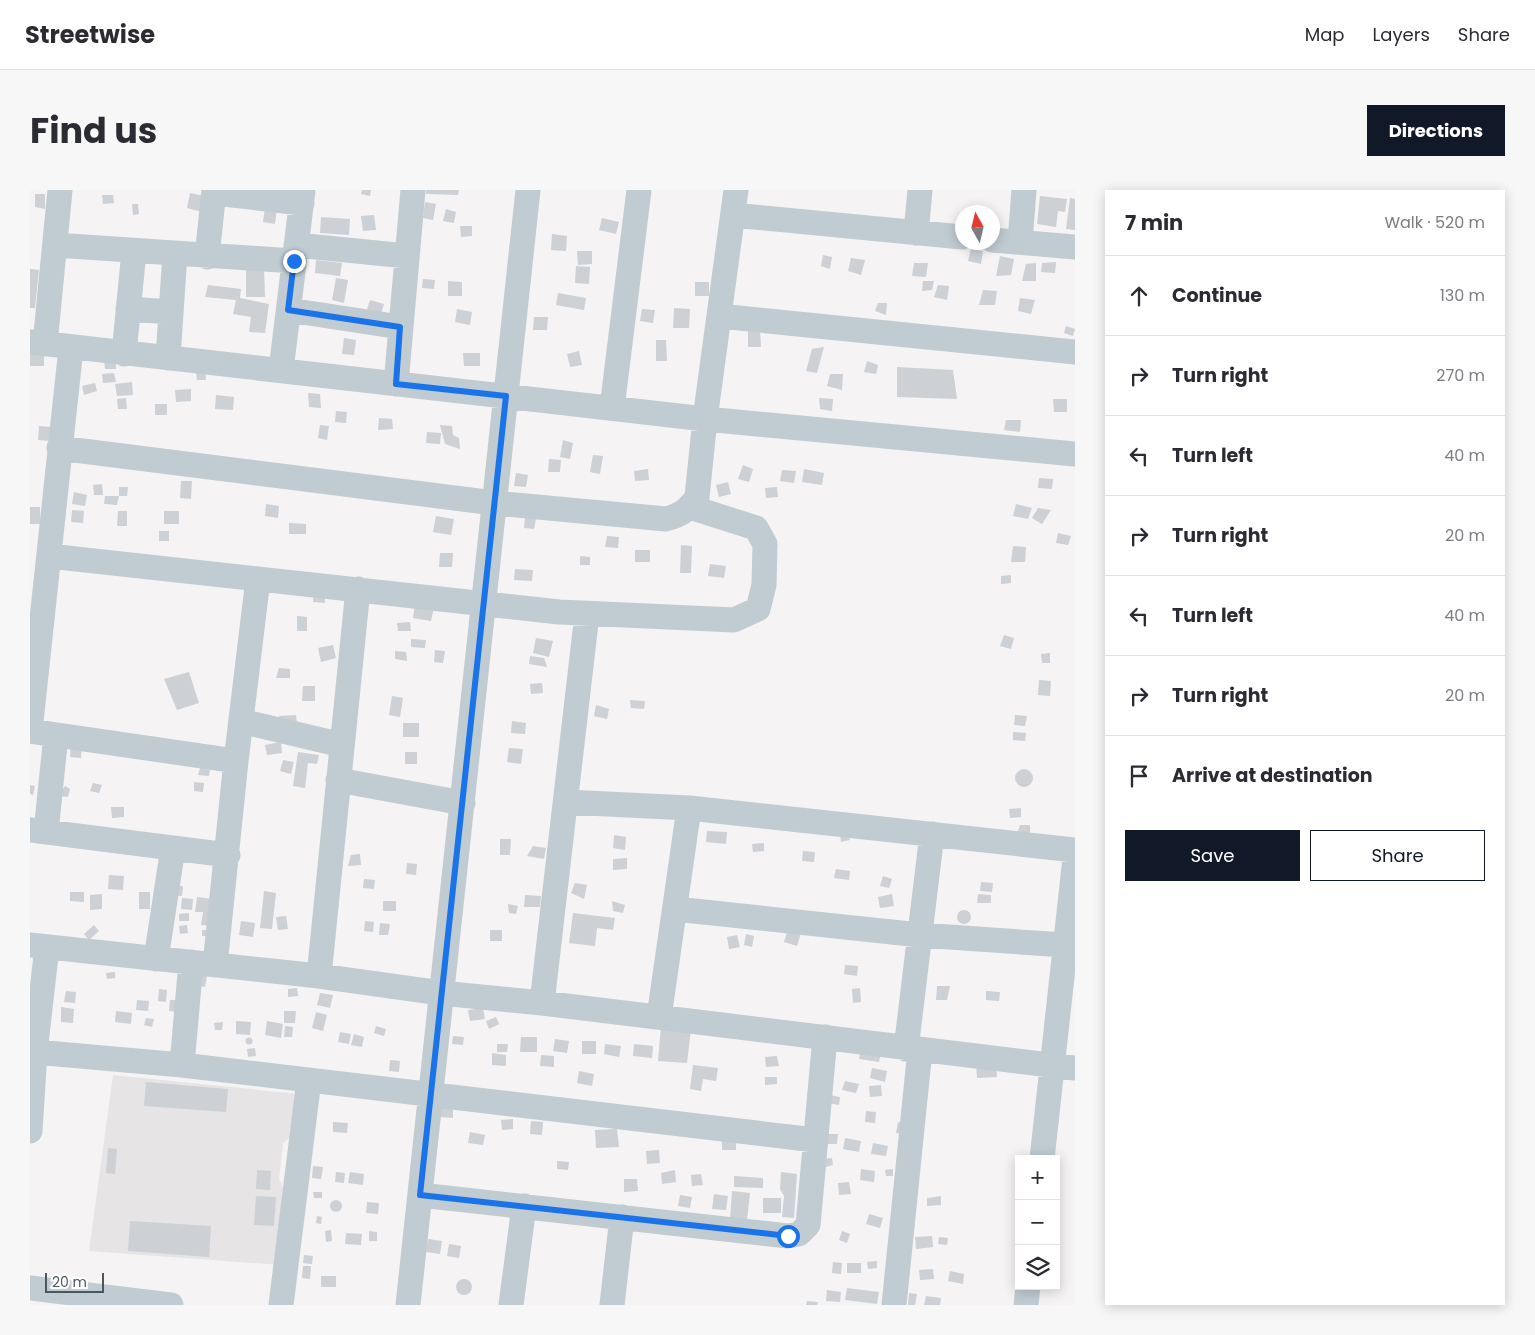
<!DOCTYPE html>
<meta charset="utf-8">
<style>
body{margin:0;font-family:Poppins,sans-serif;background:#f7f7f7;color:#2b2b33}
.controls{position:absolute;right:15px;bottom:15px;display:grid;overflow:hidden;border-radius:0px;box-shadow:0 2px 12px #0003}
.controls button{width:45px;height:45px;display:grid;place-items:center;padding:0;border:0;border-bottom:1px solid #e1e1e2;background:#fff;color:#2b2b33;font:25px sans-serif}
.compass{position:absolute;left:925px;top:15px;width:45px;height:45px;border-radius:50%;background:#fff;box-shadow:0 2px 12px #0003;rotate:352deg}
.scale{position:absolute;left:15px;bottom:12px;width:59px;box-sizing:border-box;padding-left:5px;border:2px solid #495761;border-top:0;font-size:14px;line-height:18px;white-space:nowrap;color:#495761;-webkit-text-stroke:4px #fff;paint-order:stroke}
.stop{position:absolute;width:15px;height:15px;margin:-11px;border:4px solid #1a73e8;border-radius:50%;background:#fff}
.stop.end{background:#1a73e8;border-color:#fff;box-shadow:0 1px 5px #0008}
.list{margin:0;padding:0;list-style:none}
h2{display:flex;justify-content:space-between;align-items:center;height:65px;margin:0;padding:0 20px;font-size:21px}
h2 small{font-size:16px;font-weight:400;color:#7c7c81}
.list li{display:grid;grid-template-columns:32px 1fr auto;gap:15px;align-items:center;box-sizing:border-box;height:80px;padding:0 20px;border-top:1px solid #e1e1e2}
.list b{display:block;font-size:19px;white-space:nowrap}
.list em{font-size:16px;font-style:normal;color:#7c7c81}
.actions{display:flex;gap:10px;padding:15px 20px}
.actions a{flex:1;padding:11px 0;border:1px solid #111827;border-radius:0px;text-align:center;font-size:18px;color:#111827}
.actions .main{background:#111827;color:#fff}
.icon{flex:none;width:28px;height:28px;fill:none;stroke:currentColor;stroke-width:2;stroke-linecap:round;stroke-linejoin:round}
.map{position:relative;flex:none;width:1045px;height:1115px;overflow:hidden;border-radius:0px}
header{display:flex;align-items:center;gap:30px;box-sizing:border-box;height:70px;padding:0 25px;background:#fff;border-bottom:1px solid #e1e1e2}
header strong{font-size:24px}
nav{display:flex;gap:28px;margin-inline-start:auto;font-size:18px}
.intro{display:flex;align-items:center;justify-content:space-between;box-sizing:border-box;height:120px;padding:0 30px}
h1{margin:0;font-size:35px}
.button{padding:12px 22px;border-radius:0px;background:#111827;color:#fff;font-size:18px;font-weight:700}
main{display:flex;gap:30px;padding:0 30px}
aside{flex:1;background:#fff;border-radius:0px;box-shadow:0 2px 12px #0003}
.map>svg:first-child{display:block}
</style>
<header>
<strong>Streetwise</strong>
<nav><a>Map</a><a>Layers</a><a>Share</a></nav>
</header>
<div class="intro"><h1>Find us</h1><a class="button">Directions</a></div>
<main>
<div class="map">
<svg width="1045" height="1115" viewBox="0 0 1045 1115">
<rect width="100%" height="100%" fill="#f5f3f3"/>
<path fill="#e6e4e5" d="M83 885 269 904 265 944 253 953 249 989 255 1001 251 1075 59 1061Z"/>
<path fill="#cdd0d5" d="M332 0H341L340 6 331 4Z
M396 0H429L428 5 396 4Z
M160 3 175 6 172 22 157 18Z
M5 4H15V19L5 17Z
M72 5H83L84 13 73 14Z
M1010 6 1037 9 1035 22 1028 21 1026 37 1007 34Z
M1040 8 1045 9V40L1036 39Z
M395 12 406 14 403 30 393 28Z
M102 14H108L109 24 103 25Z
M235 17 247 18 245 34 233 32Z
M416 19 426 22 424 33 413 31Z
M344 25 346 40 333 41 331 26Z
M291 27 320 29 319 45 290 43Z
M572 28 589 32 586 44 569 40Z
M430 36H442V46L431 47Z
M522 44 537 46 536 61 521 60Z
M941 59 953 61 951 74 938 71Z
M547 61H562V74L548 75Z
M793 65 802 67 800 79 791 76Z
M970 66 984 69 981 85 966 86Z
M821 68 835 70 831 85 818 81Z
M286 70 312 73 310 86 285 83Z
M1026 72 1025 83 1011 82 1012 73Z
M884 73H898L896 87 882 86Z
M1006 73V91H992L996 74Z
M546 76 560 77 559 94 545 93Z
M216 77H234L235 107H216Z
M0 79 9 80 5 118H0Z
M306 88 318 90 314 113 302 110Z
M393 89 405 90 404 99 392 98Z
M418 91 432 92V106H418Z
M893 91H904L902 100 892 101Z
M665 92H679V106H665Z
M178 95 211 99 210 108 239 114 235 143 219 142 221 127 203 124 206 110 175 107Z
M908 95 919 96 917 110 904 107Z
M953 100 967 101 965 115H949Z
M528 103 556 108 554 120 526 115Z
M990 108 1005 110 1001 124 988 121Z
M340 110 354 114 350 127 336 123Z
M848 113H857L856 125 845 121Z
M644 118 660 119 659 138H643Z
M427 119 442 122 440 135 425 132Z
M612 119 625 120 623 133 610 131Z
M504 127H518L517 140H503Z
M1036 136 1045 139 1043 146 1034 143Z
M718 140H730L731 157H718Z
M314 148 326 150 324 165 312 164Z
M626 150H636L637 171H626Z
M794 157 787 183 776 181 782 159Z
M549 161 552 175 540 177 537 164Z
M14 162V176H0V163Z
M433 163H450V176H434Z
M74 169H86V179H75Z
M837 171 848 175 846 184 834 182Z
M867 177 923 180 927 209 867 207Z
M175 181 176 190H167L166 182Z
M84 183 86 192 73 193 72 184Z
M800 184H813L812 200 797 196Z
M102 192 103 205 87 206 85 194Z
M65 193 67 201 54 205 52 196Z
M161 199V211L146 212 145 200Z
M278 203 290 204 291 218 279 217Z
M186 205 204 207 203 220 185 219Z
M96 208 97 219H88L87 209Z
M789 208 803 209 802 221 790 219Z
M1023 209H1037V222H1024Z
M125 214H137V225H125Z
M306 221 317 222 316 233 305 232Z
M349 228 362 229 363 239 348 240Z
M976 230H991L990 242 974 240Z
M290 235 299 236 297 250 288 248Z
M410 235 422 236 423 245 429 248 430 259 415 254Z
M9 236 21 237 20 251 8 250Z
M397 242 411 243 410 254 396 253Z
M533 250 543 253 540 269 530 267Z
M563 265 573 266 570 284 560 282Z
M519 269 531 270 530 282H518Z
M713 275 723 279 719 292 708 289Z
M618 279 619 290 605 291 604 281Z
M774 279 794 283 792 295 772 292Z
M752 280 766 281 764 293 750 291Z
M486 283 498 285 496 297 484 296Z
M1009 288 1023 289 1022 299 1008 298Z
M151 291H162L161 309 150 308Z
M698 292 701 304 689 307 686 295Z
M72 294 73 305H64L63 295Z
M89 297H98L97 306H89Z
M747 297 748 307 736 308 735 298Z
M44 302 57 305 55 316 42 314Z
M75 306H89L87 315 74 314Z
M236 314 249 316 248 328 235 326Z
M986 314 1002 318 998 329 983 326Z
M0 317H10V334H0Z
M1008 318 1021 320 1012 334 1002 328Z
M42 320 54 321 53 333 41 332Z
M88 321H97V336H87Z
M134 321H149V334H134Z
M406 326 424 329 421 345 403 342Z
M495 327 506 329 504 339 494 338Z
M259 333 276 334V344H259Z
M129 341H139V351H129Z
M1028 343 1041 346 1038 355 1026 353Z
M577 346 589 347 588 358 575 357Z
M651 355 662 356 661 383H650Z
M983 356 996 357 995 372H981Z
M605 360H620V372H605Z
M410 363H423L422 377H409Z
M550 366 560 367V375H550Z
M680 374 696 376 694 388 678 386Z
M485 379 503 380 502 391 484 390Z
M981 385V393L971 394V386Z
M284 400H295V413L283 412Z
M385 414 404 417 401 431 383 428Z
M267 426 277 427V441H267Z
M380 432 381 441H368L367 433Z
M974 445 984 448 981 459 970 456Z
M506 448 523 451 519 467 503 463Z
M381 449 396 450 395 458 381 457Z
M303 455 306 468 291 472 288 458Z
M405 460 415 461 413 473 404 472Z
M365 461 376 462 377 471 365 469Z
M1020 463V473H1012L1011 464Z
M500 466 514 468 517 477 499 474Z
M249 478 260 479V488H246Z
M159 482 169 513 147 520 134 489Z
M1009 490 1021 491 1020 506 1008 505Z
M512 493 513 503 501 504 500 494Z
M273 496H285V511H272Z
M362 506 373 508 370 527 359 525Z
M600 510 615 511 614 519 601 518Z
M566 515 579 519 577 529 564 526Z
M266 525 267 534 250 536 249 526Z
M985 525 997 526 995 536 984 535Z
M482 531 496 533 495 544 481 543Z
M373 533H389V547H373Z
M983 542 996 543 995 551 983 550Z
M251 552 252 563 237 565 235 555Z
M41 553 52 554 51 568 40 567Z
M479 558 493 559 491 574 477 572Z
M268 562 289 565 287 574 278 573 275 598 263 596Z
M375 562H387V574H375Z
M253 570 264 572 261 584 250 581Z
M170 578 180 580 179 586 168 585Z
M985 588a9 9 0 1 1 18 0a9 9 0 1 1-18 0Z
M164 592 174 593 173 602 164 601Z
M63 593 72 595 69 603 60 601Z
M0 595 5 596 3 605 0 604Z
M35 596 40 599 38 607 28 606Z
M81 617H94V627L82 628Z
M991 618V627L980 628 979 619Z
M990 635H1000V647H986Z
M677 641 697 642 696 654 676 652Z
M819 643 820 650 811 652 810 644Z
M584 645 596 647 595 660 583 658Z
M470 649H481L480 665H470Z
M734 653V661L723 662 722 654Z
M503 656 516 658 514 669 497 666Z
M773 661 785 662 784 672 772 671Z
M330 664 331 675 318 676 321 665Z
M597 668V679L583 680V669Z
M377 673 387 674 386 685 376 684Z
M806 679 820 681 819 690 804 688Z
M79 685 94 686 93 700 78 699Z
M853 686 862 689 859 698 850 696Z
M334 689 345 690 344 699 333 698Z
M951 692 963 693 962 702 950 701Z
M545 693 557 695 554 709 541 703Z
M140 695 153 696 152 706 139 705Z
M234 701 246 703 242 739 230 738Z
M40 702H54V712L40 711Z
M109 702H120V719H109Z
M72 704V719L60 720V705Z
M862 704 864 716 850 718 848 707Z
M948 704 961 705V713H947Z
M495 705 511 706 510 717H494Z
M167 707 183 709 181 736 171 735 173 722H165Z
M152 708 163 709 162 720 151 719Z
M353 711H366V721H353Z
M582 711 595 715 593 723 583 721Z
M478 714 488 716 486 724 479 723Z
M927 727a7 7 0 1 1 14 0a7 7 0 1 1-14 0Z
M159 723V731H149V724Z
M543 723 585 728 583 740 567 738 565 756 539 753Z
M256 726 258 739 248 740 246 727Z
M211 731 225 733 223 747 209 745Z
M335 731 344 732 343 742 334 741Z
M350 733 360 734 358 745H349Z
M64 735 69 741 59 750 54 744Z
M157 735 158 743 150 744 149 736Z
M758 739 771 743 767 756 754 752Z
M172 740H180V746H172Z
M460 740H472V751H460Z
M716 744 724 746 722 757 714 755Z
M707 745 710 757 699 759 697 747Z
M815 775 828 776 827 786 814 784Z
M85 782V788L77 789 76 783Z
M170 785 177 786 175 797 169 796Z
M907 796H920L917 810H906Z
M267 798 268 806 258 807V799Z
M830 798 831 812 823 813 822 799Z
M129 799 137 800 136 812 128 811Z
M36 801 46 802 45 813 34 812Z
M956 801 970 802 969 811 956 810Z
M290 803 303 805 300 818 287 815Z
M107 810 119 811 118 821 106 820Z
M140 810H148L147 822 139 821Z
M31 817 44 819 43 833 31 832Z
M453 818 455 829 440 831 438 820Z
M86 821 102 823 101 834 85 832Z
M254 821H266L265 833H254Z
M286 822 297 825 293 841 282 838Z
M466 827 469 834 459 839 456 831Z
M116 828 124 829 122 837 114 835Z
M206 831 221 832 220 845 206 844Z
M237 831 253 834 251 848 235 845Z
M193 832 192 840H185L184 833Z
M255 836 263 837 262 847H254Z
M346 836 356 839 354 846 344 843Z
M631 836 661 839 657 873 628 871Z
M310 842 321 844 319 854 308 852Z
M324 844 334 847 332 857 321 855Z
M423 846 434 847 433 855 422 854Z
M491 847H507V862H490Z
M215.5 851a3.5 3.5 0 1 1 7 0a3.5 3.5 0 1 1-7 0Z
M525 849 539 851 537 863 523 861Z
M552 851H566V864H552Z
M467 854H478L477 862H467Z
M575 854 591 856 589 867 574 864Z
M604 854 623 856 622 868 603 866Z
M225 858 226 866 218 867 217 859Z
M831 859 851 863 849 872 829 869Z
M462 863 476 865V876L462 875Z
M511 865 524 866V877L510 876Z
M747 866 749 876 736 877 735 867Z
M360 870 370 871 369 882 359 881Z
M966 874 967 887 947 888 946 875Z
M663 875 688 878 686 891 673 889 671 901 660 899Z
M842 878 857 881 855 892 840 888Z
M549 881 564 884 562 896 547 893Z
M735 887H747V894L735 895Z
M815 891 829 894 826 903 812 900Z
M116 892 198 899 196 922 114 916Z
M851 895 852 906 840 907 839 896Z
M800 905 810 907 809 915 798 913Z
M410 914H423V928L410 927Z
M836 921 846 922 845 933 835 932Z
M483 929V939L472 940 471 930Z
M501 931 513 932 512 945 500 944Z
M303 932 318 933 317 943 303 942Z
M868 932 879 934 877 945 866 943Z
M587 939 589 957 566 958 565 940Z
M440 942 455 945 453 955 438 953Z
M798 944H808L807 954H797Z
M815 948 831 951 829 962 813 959Z
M692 950H706V960H692Z
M843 953 858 956 856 966 841 964Z
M78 958 87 959 85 984 76 983Z
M629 960 630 973 617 974 616 961Z
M802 968 803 975 796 977 794 969Z
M527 971 539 972 538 980 527 979Z
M283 976 293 977 291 989 282 988Z
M831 979 845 981 844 992 830 990Z
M863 979V986H856L855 980Z
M227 980 241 981 240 1000 226 999Z
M645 980 646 992 632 994 631 983Z
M306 982 315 983 314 993 305 992Z
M320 982 334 984 333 995 318 993Z
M751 982 767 984 764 1028 752 1027 754 1006 750 999Z
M671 984 673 995 662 996 661 985Z
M704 986 733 988V998L704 997Z
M594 989H607L608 1001 594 1002Z
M819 992 821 1004 809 1005 808 993Z
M702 1001 720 1003 717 1030 700 1029Z
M283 1002H292V1008H284Z
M684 1004 698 1006 696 1020 682 1019Z
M650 1005 662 1007 660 1018 648 1016Z
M226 1006 246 1007 244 1036 224 1035Z
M911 1006V1015L897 1016V1008Z
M733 1008H751V1023H733Z
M300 1016a6 6 0 1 1 12 0a6 6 0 1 1-12 0Z
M337 1012 349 1013 348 1024 336 1023Z
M839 1024 853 1028 850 1038 836 1034Z
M287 1026 292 1027 291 1034 286 1033Z
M100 1031 181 1036 179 1067 98 1061Z
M301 1040 302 1051 296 1052 295 1041Z
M339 1041 347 1042V1051H339Z
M812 1041 820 1044 817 1053 809 1050Z
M316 1043 332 1044 331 1055 315 1054Z
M902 1046 903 1057 886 1059 885 1047Z
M909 1047 918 1048 917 1055 908 1054Z
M398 1049 412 1051 410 1064 396 1062Z
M419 1054 431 1056 429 1068 417 1066Z
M274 1065 283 1066 282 1074 273 1073Z
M847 1071V1078L838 1079 837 1072Z
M803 1072 812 1073 811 1084 802 1083Z
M817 1073H831V1083H817Z
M273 1076H281L280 1089 272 1088Z
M903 1079 904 1089 890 1090 889 1080Z
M920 1081 934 1084 933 1094 918 1091Z
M291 1086H306V1097H291Z
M426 1097a8 8 0 1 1 16 0a8 8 0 1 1-16 0Z
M817 1098 849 1102 847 1114 815 1110Z
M797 1100 811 1102 810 1112 796 1111Z
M879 1103 887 1104 885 1115H878Z
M896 1106 911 1108 910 1115H894Z
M777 1111 788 1112 787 1115H776Z"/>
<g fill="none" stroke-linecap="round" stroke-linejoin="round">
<path stroke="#c1cbd2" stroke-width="25" d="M184 3 272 13
M703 25 932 47
M886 43 890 0
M962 50 1045 57
M990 52 994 0
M25 55 264 71
M266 55 377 66
M177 67 184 0
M98 119 141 122
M259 120 370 137
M689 126 1045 162
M0 152 675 229 1045 264
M15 154 30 0
M94 164 104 61
M138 168 145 64
M251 180 273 0
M366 194 383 0
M582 218 609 0
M29 258 464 313 636 329C651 325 658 320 667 307L675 229 706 0
M19 366 529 422 704 430 728 419 734 395 735 354 726 338 660 317
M211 531 312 555
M0 541 41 158
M0 541 206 571
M308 590 433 613
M536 612 659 618 1045 660
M0 640 198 665
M16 642 26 545
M645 719 890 745 1034 755
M0 755 289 786 411 803 512 813 1045 878
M126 769 143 658
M185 775 206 571 228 389
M289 786 328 399
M512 813 557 424
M629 827 659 618
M876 859 902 644
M5 862 152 875 785 950
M152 875 161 772
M0 941 5 862 17 757
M1012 969 1045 668
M390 1005 758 1046 769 1044 778 1035 795 847
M0 1098 141 1115
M251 1115 279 890
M378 1115 498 0
M481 1115 494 1016
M582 1115 592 1027
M864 1115 890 860
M996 1115 998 1096"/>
</g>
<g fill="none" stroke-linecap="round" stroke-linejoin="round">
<path stroke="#1a73e8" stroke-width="6" d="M264 71 258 120 370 137 366 194 476 206 390 1005 758 1046"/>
</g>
</svg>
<div class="controls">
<button>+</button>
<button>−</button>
<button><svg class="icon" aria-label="layers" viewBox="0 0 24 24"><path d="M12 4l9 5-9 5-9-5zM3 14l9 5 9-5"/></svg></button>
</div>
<svg class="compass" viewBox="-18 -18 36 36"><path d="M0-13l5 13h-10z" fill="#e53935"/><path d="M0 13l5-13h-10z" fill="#7c7c81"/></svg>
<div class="scale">20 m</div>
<div class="stop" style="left:758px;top:1046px"></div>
<div class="stop end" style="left:264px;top:71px"></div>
</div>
<aside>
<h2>7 min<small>Walk · 520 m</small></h2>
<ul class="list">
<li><svg class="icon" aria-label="ahead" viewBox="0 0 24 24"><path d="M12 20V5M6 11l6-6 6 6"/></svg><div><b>Continue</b></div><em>130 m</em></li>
<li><svg class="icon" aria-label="right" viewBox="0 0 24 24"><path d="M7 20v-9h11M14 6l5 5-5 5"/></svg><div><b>Turn right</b></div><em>270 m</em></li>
<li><svg class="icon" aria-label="left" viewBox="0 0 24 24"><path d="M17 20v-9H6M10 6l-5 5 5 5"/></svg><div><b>Turn left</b></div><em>40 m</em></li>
<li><svg class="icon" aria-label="right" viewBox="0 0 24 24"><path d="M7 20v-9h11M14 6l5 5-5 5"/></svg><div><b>Turn right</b></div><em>20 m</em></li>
<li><svg class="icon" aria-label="left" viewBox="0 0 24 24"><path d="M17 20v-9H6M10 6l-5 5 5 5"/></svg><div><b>Turn left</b></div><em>40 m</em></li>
<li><svg class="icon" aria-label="right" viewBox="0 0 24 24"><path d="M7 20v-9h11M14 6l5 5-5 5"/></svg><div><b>Turn right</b></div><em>20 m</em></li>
<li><svg class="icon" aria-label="arrive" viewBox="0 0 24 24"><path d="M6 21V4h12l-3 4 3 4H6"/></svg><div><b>Arrive at destination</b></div></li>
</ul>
<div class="actions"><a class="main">Save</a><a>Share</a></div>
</aside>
</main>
